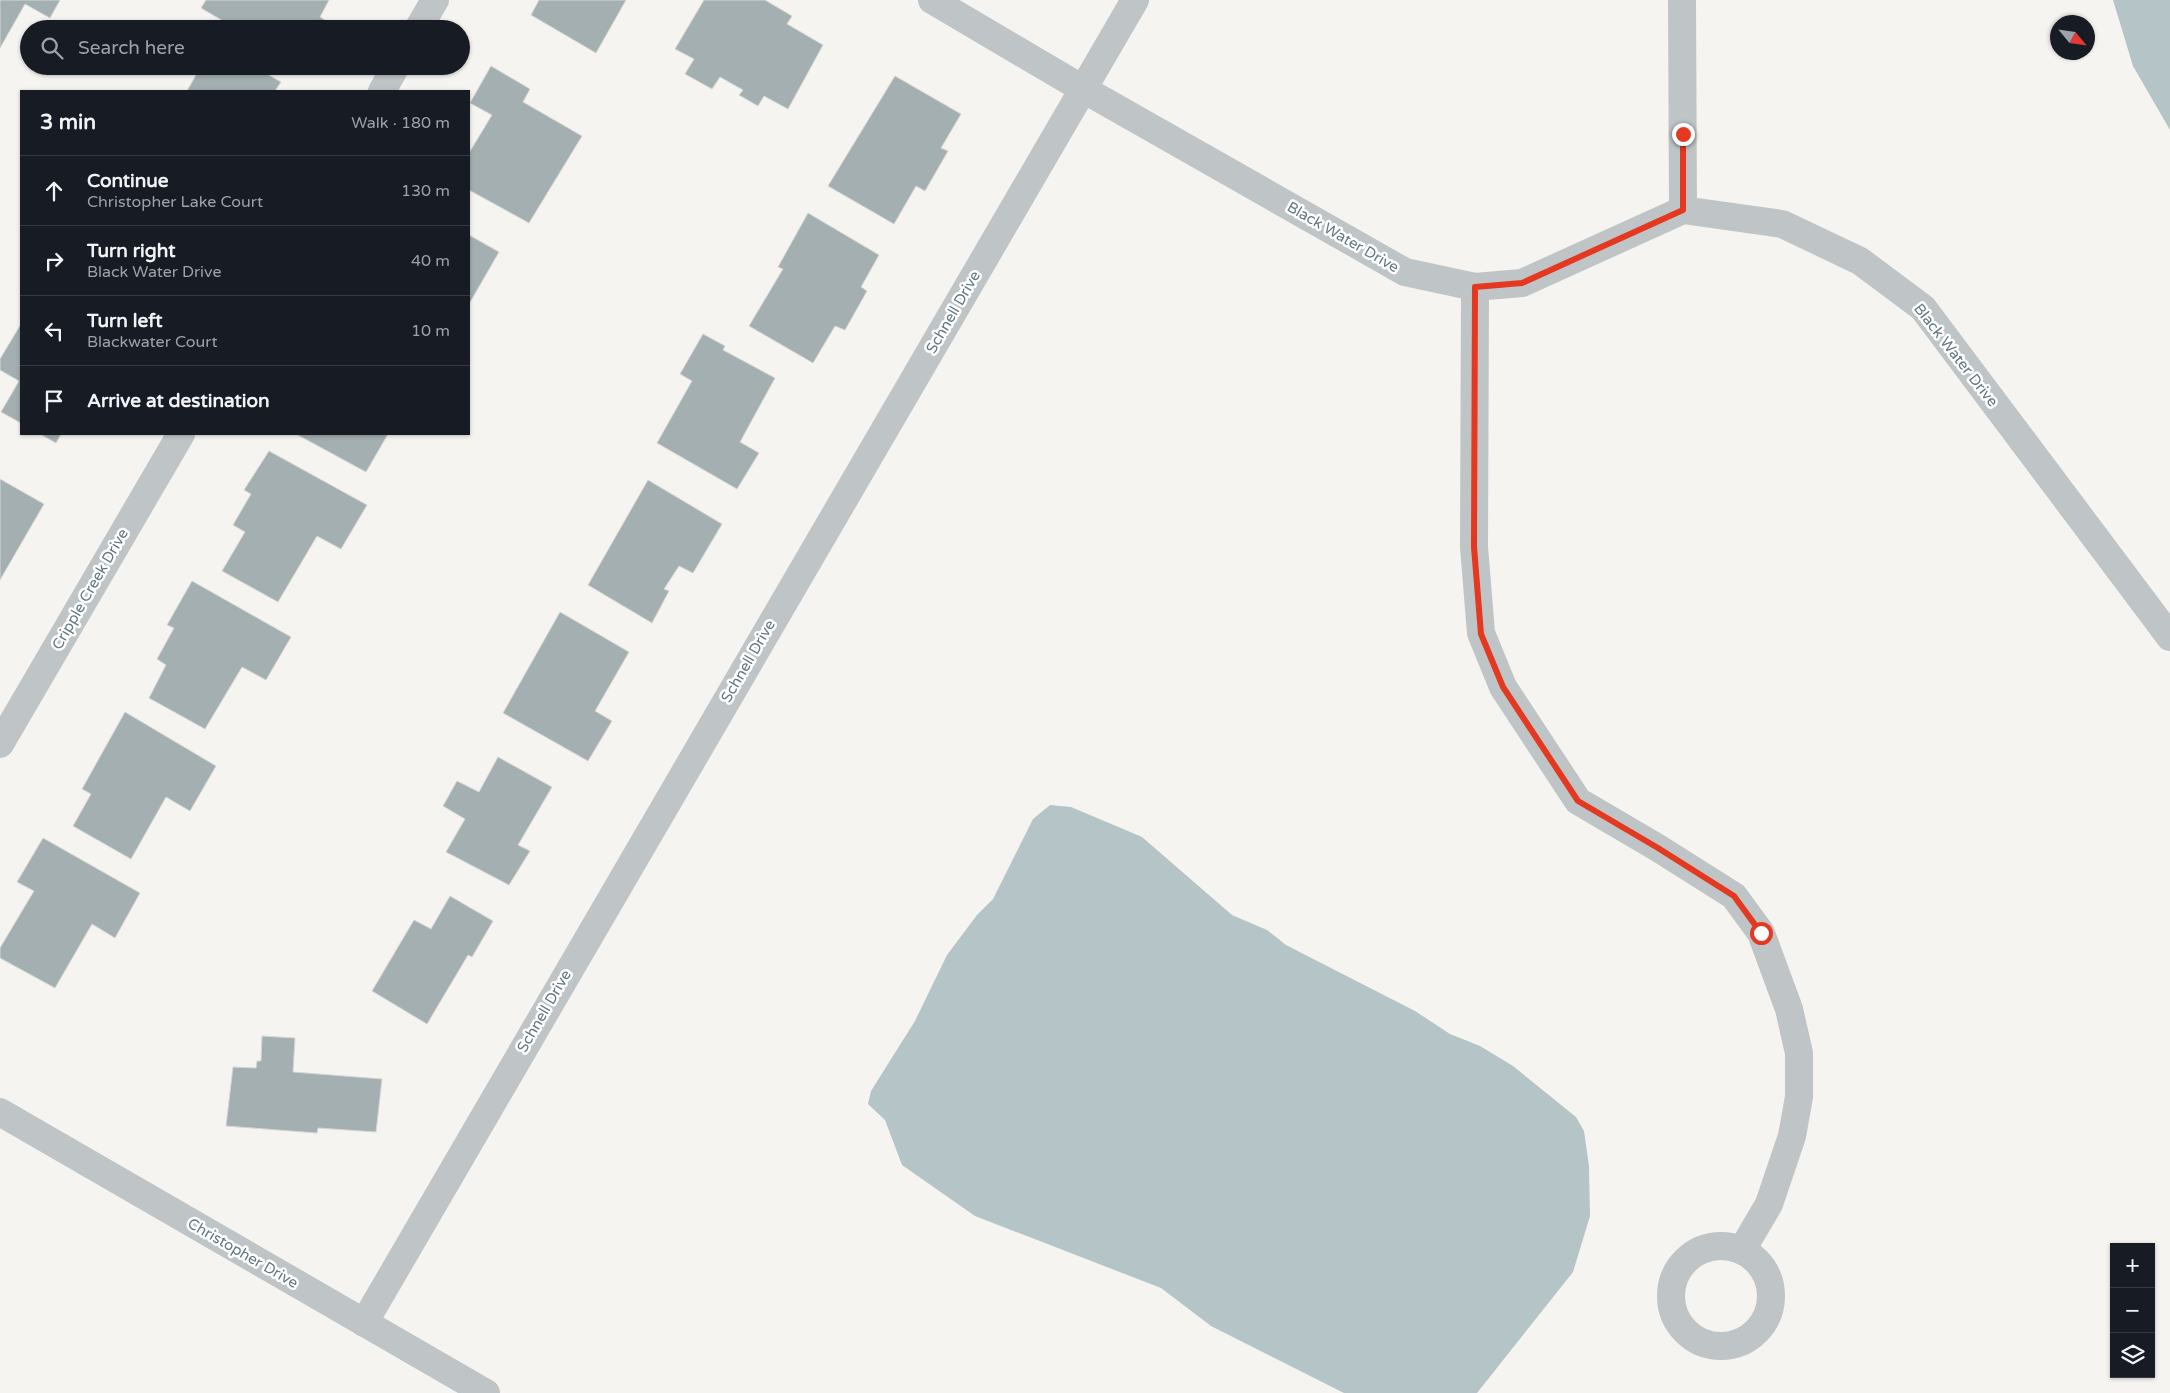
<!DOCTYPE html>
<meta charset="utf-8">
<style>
body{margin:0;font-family:"Varela Round",sans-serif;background:#242831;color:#f1f3f6}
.controls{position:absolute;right:15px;bottom:15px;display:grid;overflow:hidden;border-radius:0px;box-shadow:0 1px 4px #0004}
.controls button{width:45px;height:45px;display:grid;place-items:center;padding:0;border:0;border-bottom:1px solid #363941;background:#171b24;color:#f1f3f6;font:25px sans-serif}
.compass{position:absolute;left:2050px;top:15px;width:45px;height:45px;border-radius:50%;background:#171b24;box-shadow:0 1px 4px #0004;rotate:119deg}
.stop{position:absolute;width:15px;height:15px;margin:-11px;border:4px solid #e43821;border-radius:50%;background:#fff}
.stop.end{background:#e43821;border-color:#fff;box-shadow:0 1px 5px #0008}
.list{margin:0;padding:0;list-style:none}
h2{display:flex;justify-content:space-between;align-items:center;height:65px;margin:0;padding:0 20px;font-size:21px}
h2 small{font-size:16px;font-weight:400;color:#9ea1a6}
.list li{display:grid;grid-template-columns:32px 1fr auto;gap:15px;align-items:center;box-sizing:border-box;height:70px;padding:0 20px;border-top:1px solid #363941}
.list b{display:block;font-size:19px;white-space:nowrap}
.list p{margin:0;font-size:16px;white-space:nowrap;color:#9ea1a6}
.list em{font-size:16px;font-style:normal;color:#9ea1a6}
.icon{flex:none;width:28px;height:28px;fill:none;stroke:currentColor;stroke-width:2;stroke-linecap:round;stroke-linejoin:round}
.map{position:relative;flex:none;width:2170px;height:1393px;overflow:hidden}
.search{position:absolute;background:#171b24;box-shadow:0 1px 4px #0004;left:20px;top:20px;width:450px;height:55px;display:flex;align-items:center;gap:12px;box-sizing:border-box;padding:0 18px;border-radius:28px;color:#9ea1a6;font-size:19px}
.panel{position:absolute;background:#171b24;box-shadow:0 1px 4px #0004;left:20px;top:90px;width:450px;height:345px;border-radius:0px}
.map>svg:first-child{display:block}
</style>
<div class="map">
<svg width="2170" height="1393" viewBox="0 0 2170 1393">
<rect width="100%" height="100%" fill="#f5f4f0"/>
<path fill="#b5c4c6" d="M2113 0H2170V130L2133 66Z
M1050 805 1071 807 1142 837 1232 915 1267 930 1286 945 1415 1011 1450 1034 1480 1046 1513 1066 1576 1117 1584 1131 1589 1166 1590 1216 1573 1272 1477 1393H1344L1211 1326 1161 1288 975 1216 902 1165 885 1120 868 1104 871 1091 915 1021 947 955 977 915 993 899 1033 819Z"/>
<path fill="#a4afb2" stroke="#d6d5d3" d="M0 0H60L50 18 25 4 0 48Z
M206 0H329L320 17 326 21 321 29H237L201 8Z
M539 0H626L596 53 531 15Z
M704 0H765L792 16 787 24 823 45 788 109 764 96 758 106 739 95 743 90 720 77 712 89 685 74 694 59 675 49Z
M201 66H253L281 82 275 91H187Z
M491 66 530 89 523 102 582 136 529 223 469 190V153L492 115 470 103Z
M895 76 961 114 941 148 948 151 925 191 916 186 894 224 828 186Z
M808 213 879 255 861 287 867 291 845 330 835 326 813 363 749 326 783 269 778 267Z
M469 235 499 252 469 304Z
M21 324V423L1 412 19 381 0 370V359Z
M703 334 725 346 723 350 775 378 740 442 759 453 737 489 657 443 692 381 680 374Z
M40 434H61L56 443Z
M296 434H388L366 472Z
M269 451 367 505 341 549 317 536 278 602 222 571 245 532 233 525 251 494 244 490Z
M0 479 44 504 0 580Z
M648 480 722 524 693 573 679 566 664 589 669 591 652 623 588 585Z
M192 581 291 637 266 680 242 667 205 729 149 698 166 665 157 659 174 628 167 625Z
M560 612 629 652 595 711 612 721 588 761 503 713Z
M125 712 216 766 190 811 166 797 131 859 73 826 91 794 82 789Z
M498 757 552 787 518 845 530 851 509 885 446 852 465 819 443 806 457 781 479 792Z
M43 838 140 893 115 938 92 924 55 988 0 958V948L34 891 17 882Z
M450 896 493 921 472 957 468 955 427 1024 372 991 414 920 431 929Z
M262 1036 295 1038 293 1072 382 1079 376 1132 318 1128 317 1133 226 1126 233 1067 256 1068 257 1061H261Z"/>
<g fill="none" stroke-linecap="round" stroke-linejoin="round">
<path stroke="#bfc4c6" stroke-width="28" d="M932 0 1083 89 1405 272 1475 287 1522 283 1683 210 1782 224 1860 261 1923 308 2170 637
M1682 0 1683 210
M418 29 435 0
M382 91 396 66
M1475 287 1474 547 1481 633 1503 687 1578 801 1658 848 1734 896 1761 933 1789 1009 1799 1053V1097L1792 1136 1769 1204 1742 1250
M0 744 181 434
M1671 1296a50 50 0 1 1 100 0a50 50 0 1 1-100 0Z
M364 1323 1135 0"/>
<path stroke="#bfc4c6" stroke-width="28" d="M0 1112 486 1393"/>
</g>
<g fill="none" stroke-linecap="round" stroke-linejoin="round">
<path stroke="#e43821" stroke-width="6" d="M1683 134V210L1522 283 1475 287 1474 547 1481 634 1503 687 1578 801 1658 848 1734 896 1761 933"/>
</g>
<g text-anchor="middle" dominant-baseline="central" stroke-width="5" stroke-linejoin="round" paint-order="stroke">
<g font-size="15" fill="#637882" stroke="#fff">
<text transform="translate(1343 237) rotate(30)">Black Water Drive</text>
<text transform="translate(953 312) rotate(-60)">Schnell Drive</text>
<text transform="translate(1956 355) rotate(52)">Black Water Drive</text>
<text transform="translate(90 589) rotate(-60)">Cripple Creek Drive</text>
<text transform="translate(748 661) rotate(-60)">Schnell Drive</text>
<text transform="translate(544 1011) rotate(-60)">Schnell Drive</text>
<text transform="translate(243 1253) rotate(30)">Christopher Drive</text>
</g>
</g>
</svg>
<div class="controls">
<button>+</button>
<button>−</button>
<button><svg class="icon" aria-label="layers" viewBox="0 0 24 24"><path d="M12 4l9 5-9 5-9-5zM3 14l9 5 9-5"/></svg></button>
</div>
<svg class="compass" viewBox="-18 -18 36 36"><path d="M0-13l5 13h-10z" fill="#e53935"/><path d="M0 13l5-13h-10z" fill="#9ea1a6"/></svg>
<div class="stop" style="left:1761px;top:933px"></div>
<div class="stop end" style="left:1683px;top:134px"></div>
<div class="search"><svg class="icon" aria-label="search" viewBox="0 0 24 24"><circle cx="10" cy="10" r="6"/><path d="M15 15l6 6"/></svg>Search here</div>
<section class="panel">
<h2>3 min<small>Walk · 180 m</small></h2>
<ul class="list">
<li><svg class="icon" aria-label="ahead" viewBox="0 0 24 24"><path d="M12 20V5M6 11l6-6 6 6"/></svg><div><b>Continue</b><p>Christopher Lake Court</p></div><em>130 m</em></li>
<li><svg class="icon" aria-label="right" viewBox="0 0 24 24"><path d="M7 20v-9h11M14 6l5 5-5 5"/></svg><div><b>Turn right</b><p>Black Water Drive</p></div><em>40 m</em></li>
<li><svg class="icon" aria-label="left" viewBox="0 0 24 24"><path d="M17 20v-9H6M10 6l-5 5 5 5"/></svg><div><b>Turn left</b><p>Blackwater Court</p></div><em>10 m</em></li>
<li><svg class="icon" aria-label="arrive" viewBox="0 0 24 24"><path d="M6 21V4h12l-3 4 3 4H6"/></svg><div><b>Arrive at destination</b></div></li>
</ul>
</section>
</div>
